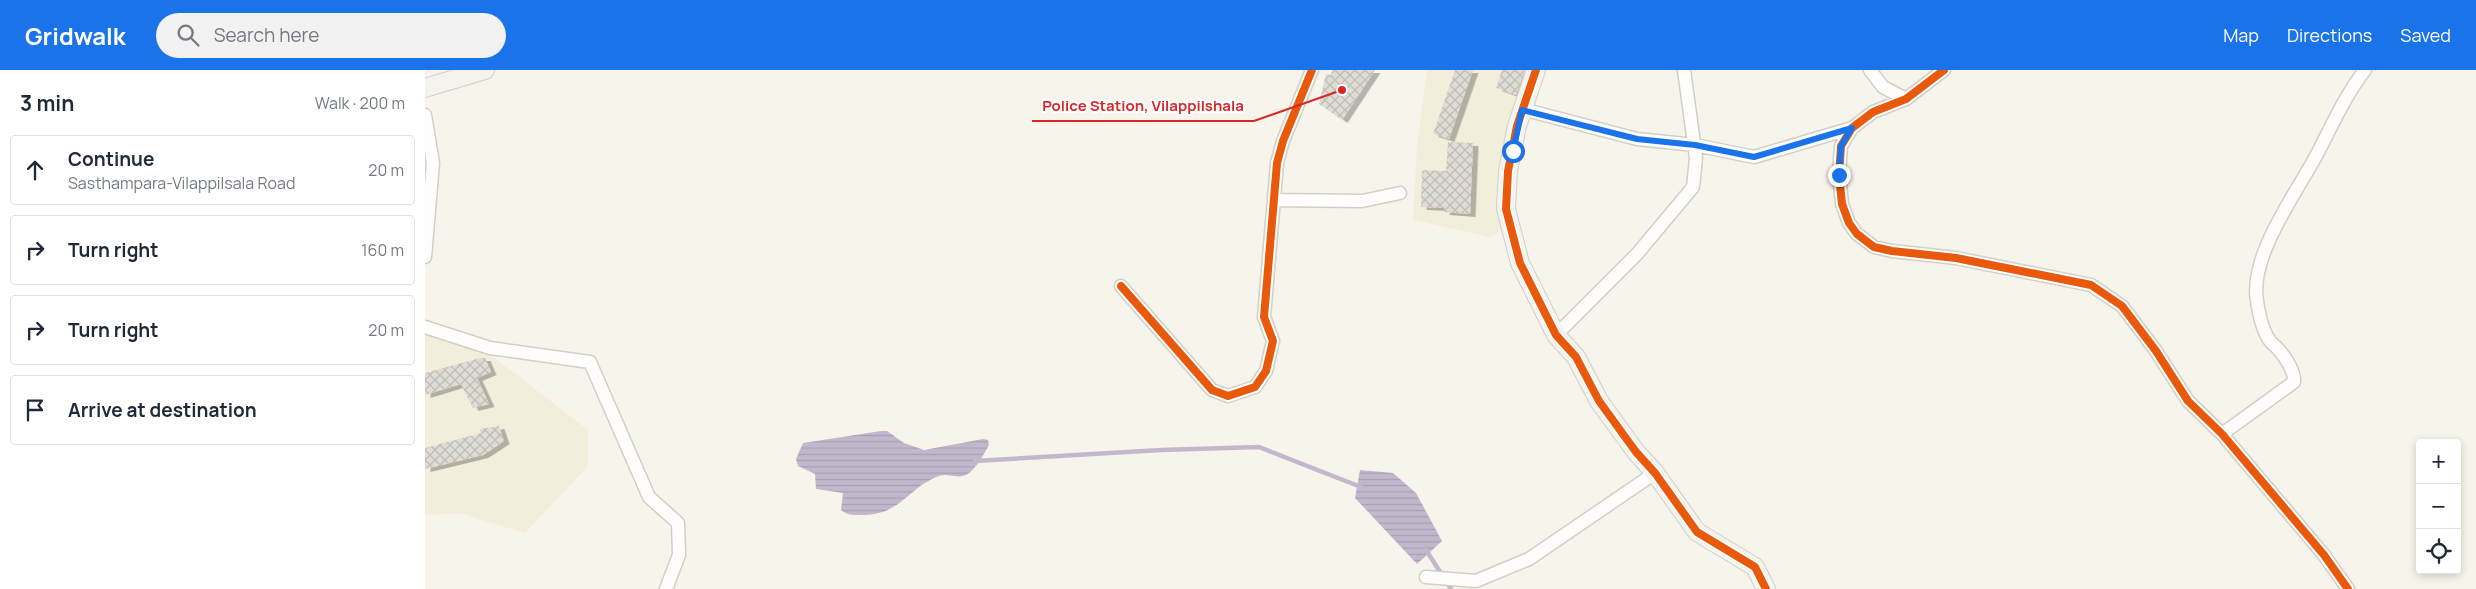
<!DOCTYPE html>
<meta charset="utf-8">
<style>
body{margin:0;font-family:Manrope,sans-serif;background:#f2f2f3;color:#1f2937}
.controls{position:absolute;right:15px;bottom:15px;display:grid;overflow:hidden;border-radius:5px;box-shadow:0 2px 8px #0003}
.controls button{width:45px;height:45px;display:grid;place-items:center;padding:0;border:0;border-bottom:1px solid #e0e1e3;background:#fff;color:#1f2937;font:25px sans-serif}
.stop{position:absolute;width:15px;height:15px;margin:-11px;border:4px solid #1a73e8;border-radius:50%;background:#fff}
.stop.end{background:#1a73e8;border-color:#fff;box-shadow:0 1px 5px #0008}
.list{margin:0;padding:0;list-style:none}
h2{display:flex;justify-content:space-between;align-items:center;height:65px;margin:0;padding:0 20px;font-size:21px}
h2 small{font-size:16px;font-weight:400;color:#747a83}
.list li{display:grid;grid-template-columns:32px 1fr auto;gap:15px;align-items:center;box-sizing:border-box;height:70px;margin:0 10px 10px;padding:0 10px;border:1px solid #e0e1e3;border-radius:5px}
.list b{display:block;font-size:19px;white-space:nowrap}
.list p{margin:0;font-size:16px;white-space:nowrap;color:#747a83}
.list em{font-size:16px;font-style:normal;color:#747a83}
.icon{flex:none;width:28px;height:28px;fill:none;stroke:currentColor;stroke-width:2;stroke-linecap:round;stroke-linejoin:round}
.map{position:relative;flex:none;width:2051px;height:519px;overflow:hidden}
header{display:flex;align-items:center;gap:30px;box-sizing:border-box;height:70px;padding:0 25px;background:#1a73e8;color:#fff}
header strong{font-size:24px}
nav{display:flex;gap:28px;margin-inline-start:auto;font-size:18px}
.search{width:350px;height:45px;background:#f2f2f3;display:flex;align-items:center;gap:12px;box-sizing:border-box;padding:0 18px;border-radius:28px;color:#747a83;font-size:19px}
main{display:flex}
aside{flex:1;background:#fff}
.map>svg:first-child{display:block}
</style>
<header>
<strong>Gridwalk</strong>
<div class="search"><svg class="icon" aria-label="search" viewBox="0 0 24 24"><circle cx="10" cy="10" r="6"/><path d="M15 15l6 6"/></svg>Search here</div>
<nav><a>Map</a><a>Directions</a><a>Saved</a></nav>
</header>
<main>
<aside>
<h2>3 min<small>Walk · 200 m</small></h2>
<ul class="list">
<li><svg class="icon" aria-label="ahead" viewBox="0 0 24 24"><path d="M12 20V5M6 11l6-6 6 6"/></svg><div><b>Continue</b><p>Sasthampara-Vilappilsala Road</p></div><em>20 m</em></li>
<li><svg class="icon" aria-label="right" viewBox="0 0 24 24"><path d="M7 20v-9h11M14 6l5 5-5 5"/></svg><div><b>Turn right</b></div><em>160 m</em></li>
<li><svg class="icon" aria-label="right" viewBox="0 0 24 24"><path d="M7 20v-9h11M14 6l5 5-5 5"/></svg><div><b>Turn right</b></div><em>20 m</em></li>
<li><svg class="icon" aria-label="arrive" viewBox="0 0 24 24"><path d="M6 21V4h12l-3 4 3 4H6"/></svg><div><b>Arrive at destination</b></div></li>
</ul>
</aside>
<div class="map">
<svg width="2051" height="519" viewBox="0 0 2051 519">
<defs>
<pattern id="water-rules" width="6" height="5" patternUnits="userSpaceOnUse" patternTransform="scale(1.25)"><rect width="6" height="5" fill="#c2b8ce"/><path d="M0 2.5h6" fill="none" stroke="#a79eb1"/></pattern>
<pattern id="building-cross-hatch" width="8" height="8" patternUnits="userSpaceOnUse" patternTransform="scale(1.25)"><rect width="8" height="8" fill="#dfdcd5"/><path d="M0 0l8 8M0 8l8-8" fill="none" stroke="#c0bdb7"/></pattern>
<filter id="shadow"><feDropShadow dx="5.5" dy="3" stdDeviation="0" flood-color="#0004"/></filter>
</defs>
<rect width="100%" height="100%" fill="#f7f4eb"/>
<path fill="#f2eedc" d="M1002 0H1107L1079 159 1065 167 988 150 992 76Z
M0 255 62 282 163 360V396L100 463 35 443 0 445Z"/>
<path fill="url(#water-rules)" d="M456 361H462L479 373 499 380 558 369 563 370 564 375C559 384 552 397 544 403 534 411 523 402 514 406 480 419 477 446 434 445 427 445 422 445 416 440L418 423 391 419 390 404 373 396 371 389 378 373Z
M935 400 968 403 991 423 1017 471 992 494 930 428Z"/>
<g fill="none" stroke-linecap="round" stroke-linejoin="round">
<path stroke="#c2b8ce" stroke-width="4.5" d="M550 391 736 380 834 377 936 417
M1001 480 1026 519"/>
</g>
<path fill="url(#building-cross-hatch)" filter="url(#shadow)" d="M907 0H950L917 50 894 34 901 4 906 5Z
M1030 0H1048L1024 69 1008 64Z
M1077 0H1100L1091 25 1071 18Z
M1023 72 1048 73 1045 144 1019 142 1020 138 996 137 997 100 1021 101Z
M55 288H60L66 302 52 308 64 334 48 338 36 314 0 325V303Z
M74 356 79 371 58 385 0 399V378L56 363 55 359Z"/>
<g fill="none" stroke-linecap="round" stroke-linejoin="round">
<g stroke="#d2cfc8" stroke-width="15">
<path id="street" d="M1445 0 1458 17 1481 29
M1519 0 1481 29 1448 42 1427 58 1416 76 1414 105 1417 134 1424 153 1432 164 1449 177 1467 181 1531 188 1666 215 1697 236 1731 281 1763 331 1797 364 1899 485 1923 519
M1097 39 1212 69 1270 75 1329 87 1427 58
M0 45 8 93 0 187
M849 130 937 131 975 123
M696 216 787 320 803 326 830 317 841 301 848 271 839 247 852 93 858 71 887 0
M0 257 65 278 165 292 224 427 253 453 254 485 241 519
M1131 265 1212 184 1268 117 1271 88 1259 0
M1797 364 1869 312C1870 302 1860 286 1853 279 1851 276 1847 274 1845 271 1837 260 1834 245 1832 231 1824 187 1870 125 1891 86 1907 56 1919 27 1940 0
M1001 507 1051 511 1104 489 1230 403"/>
</g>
<g stroke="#d2cfc8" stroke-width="20">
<path id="secondary" d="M1111 0 1092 56 1083 101 1081 139 1095 193 1131 265 1151 287 1174 331 1211 382 1230 403 1272 462 1330 497 1341 519
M0 18 60 0"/>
</g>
<use href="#street" stroke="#fefdfc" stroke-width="12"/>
<use href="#secondary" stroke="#f4f3ee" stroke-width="18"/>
<g stroke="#fff" stroke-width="11">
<path id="cycleway" d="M1111 0 1092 56 1083 101 1081 139 1095 193 1131 265 1151 287 1174 331 1211 382 1230 403 1272 462 1330 497 1341 519
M1519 0 1481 29 1448 42 1427 58 1416 76 1414 105 1417 134 1424 153 1432 164 1449 177 1467 181 1531 188 1666 215 1697 236 1731 281 1763 331 1797 364 1899 485 1923 519
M696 216 787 320 803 326 830 317 841 301 848 271 839 247 852 93 858 71 887 0"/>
</g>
<use href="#cycleway" stroke="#e8590c" stroke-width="8"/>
</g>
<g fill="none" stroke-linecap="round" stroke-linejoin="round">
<path stroke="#1a73e8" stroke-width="6" d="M1088 81 1097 40 1212 69 1270 75 1329 87 1427 58 1416 76 1414 105"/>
</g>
<path fill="none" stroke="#d62828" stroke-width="2" d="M917 20L829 51H607"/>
<circle fill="#d62828" stroke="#fff" stroke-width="2" cx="917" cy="20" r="5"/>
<g font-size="15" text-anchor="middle" font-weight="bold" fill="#d62828" stroke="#fff" stroke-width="4.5" stroke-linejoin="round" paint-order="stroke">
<text x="718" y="41">Police Station, Vilappilshala</text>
</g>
</svg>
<div class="controls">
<button>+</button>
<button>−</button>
<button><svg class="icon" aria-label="locate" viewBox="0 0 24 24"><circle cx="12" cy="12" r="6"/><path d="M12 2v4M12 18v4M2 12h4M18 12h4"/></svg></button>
</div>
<div class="stop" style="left:1088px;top:81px"></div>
<div class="stop end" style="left:1414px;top:105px"></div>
</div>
</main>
